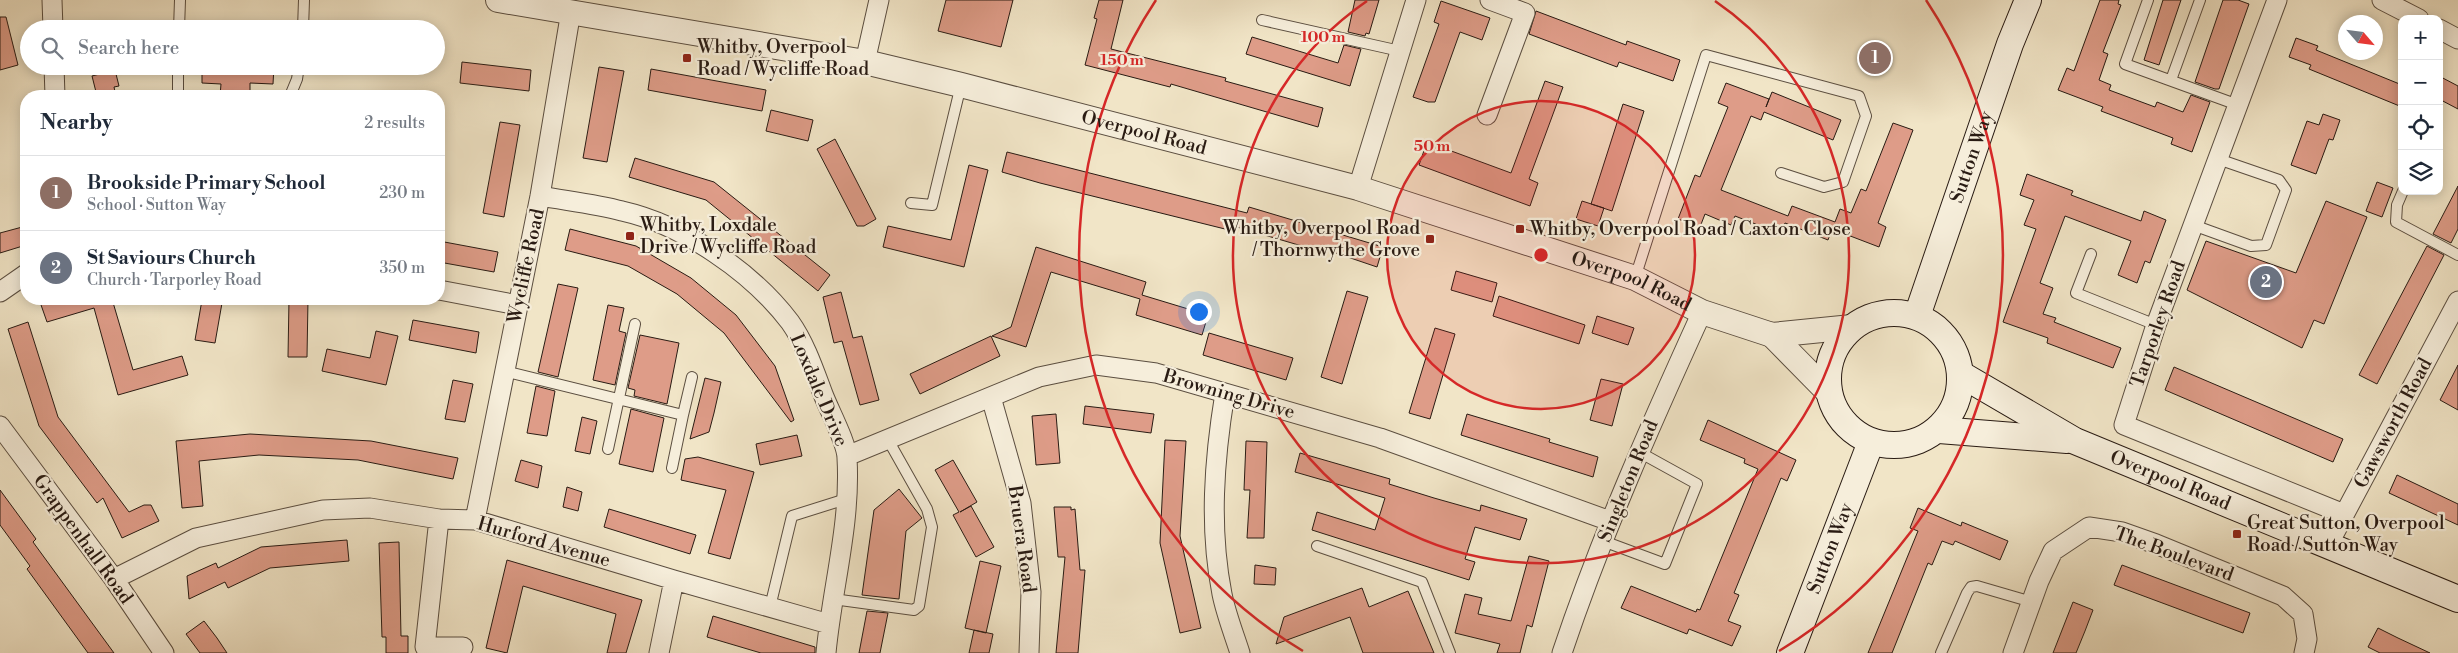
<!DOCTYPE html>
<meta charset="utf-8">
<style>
body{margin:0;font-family:"Libre Bodoni",serif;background:#f2f2f3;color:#1f2937}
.controls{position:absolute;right:15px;top:15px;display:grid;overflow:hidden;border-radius:10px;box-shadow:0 2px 12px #0003}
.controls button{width:45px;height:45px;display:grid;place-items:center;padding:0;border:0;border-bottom:1px solid #e0e1e3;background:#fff;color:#1f2937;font:25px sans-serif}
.compass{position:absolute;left:2338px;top:15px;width:45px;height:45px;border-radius:50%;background:#fff;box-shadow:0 2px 12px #0003;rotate:118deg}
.you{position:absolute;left:1198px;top:311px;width:18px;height:18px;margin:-12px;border:4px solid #fff;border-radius:50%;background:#1a73e8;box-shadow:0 0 0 8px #1a73e833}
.badge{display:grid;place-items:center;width:32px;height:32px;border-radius:50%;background:#b45309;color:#fff;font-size:16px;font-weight:700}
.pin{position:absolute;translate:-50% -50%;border:2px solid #fff;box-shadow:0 1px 5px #0006}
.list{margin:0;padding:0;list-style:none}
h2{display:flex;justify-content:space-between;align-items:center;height:65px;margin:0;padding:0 20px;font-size:21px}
h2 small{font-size:16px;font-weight:400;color:#747a83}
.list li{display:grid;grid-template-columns:32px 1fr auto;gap:15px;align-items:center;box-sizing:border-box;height:75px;padding:0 20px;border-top:1px solid #e0e1e3}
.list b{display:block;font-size:19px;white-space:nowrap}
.list p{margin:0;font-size:16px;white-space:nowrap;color:#747a83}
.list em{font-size:16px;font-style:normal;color:#747a83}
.icon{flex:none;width:28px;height:28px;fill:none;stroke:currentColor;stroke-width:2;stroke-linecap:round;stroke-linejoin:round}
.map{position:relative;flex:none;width:2458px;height:653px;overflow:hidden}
.search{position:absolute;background:#fff;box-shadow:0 2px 12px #0003;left:20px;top:20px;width:425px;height:55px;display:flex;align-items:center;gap:12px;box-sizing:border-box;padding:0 18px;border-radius:28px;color:#747a83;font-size:19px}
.panel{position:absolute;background:#fff;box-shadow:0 2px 12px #0003;left:20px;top:90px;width:425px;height:215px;border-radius:20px}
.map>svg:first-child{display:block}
</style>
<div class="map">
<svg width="2458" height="653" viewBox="0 0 2458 653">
<rect width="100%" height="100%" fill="#f1e5c7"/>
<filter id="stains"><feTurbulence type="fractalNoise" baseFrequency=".004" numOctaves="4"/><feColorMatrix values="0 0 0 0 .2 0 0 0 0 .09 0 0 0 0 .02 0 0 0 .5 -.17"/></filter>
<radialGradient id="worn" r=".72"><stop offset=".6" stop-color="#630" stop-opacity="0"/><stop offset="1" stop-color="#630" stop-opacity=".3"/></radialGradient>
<path fill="#de9c88" stroke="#291b13" d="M946 0H1013L1001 47 938 31Z
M1099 0H1123L1111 49 1206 73 1226 78 1225 81 1323 108 1318 127 1171 84 1170 87 1085 65 1097 19 1094 18Z
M1355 0H1379L1369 34 1366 33 1365 36 1348 32Z
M2100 0H2119L2118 4 2121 5 2103 52 2108 54 2099 80 2111 85 2109 90 2155 107 2157 102 2183 112 2191 95 2210 102 2192 152 2171 144 2173 138 2101 111 2103 107 2058 90 2067 68 2074 71Z
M2163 0H2181L2159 65 2144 60Z
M2223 0H2238L2249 4 2219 89H2215L2195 82Z
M1441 1 1490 18 1482 40 1460 32 1435 102H1428L1413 97 1439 24 1434 22Z
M1536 11 1626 45 1627 41 1680 60 1673 81 1619 62 1617 67 1529 34Z
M0 17H6L18 65 0 70Z
M1252 37 1338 63 1344 45 1361 49 1350 86 1246 54Z
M2296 38 2318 46 2316 50 2402 85V107L2309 69 2311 65 2289 57Z
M462 62 531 70 529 91 460 83Z
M202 66H274L273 84 250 83V96H220L221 84 202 83Z
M599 67 624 71 607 162 583 158Z
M651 69 766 90 762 111 648 90Z
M115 70 119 86 114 87 116 96H97L92 76Z
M2439 76 2458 86V109L2439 99Z
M1545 81 1563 87 1529 179 1538 183 1530 206 1419 165 1427 142 1511 173Z
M1726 83 1769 99 1766 107 1772 92 1841 120 1833 140 1764 112 1761 120 1751 116 1721 190 1788 216 1792 206 1835 222 1840 209 1851 213 1861 189 1866 191 1893 123 1913 130 1878 223 1886 227 1879 247 1832 229 1828 240 1785 223 1781 234 1735 216 1731 225 1705 214 1700 227 1678 219 1695 175 1700 177 1728 107 1718 103Z
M1623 104 1644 111 1612 211 1591 204Z
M771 110 813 120 808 141 766 131Z
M2323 114 2340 120 2333 140 2329 139 2316 174 2291 165 2307 121 2319 125Z
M500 122 520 125 504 217 483 213Z
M835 139 876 219 864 226H857L817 149Z
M1007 152 1247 213 1249 207 1383 247 1377 267 1327 250 1326 253 1230 225 1229 230 1040 183 1002 172Z
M635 158 714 182 830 275 818 291 706 200 629 177Z
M969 165 988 170 964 267 883 247 888 226 951 240Z
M2027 174 2073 191 2071 195 2141 221 2144 211 2166 220 2150 263 2145 261 2137 283 2118 275 2131 241 2065 216 2040 283 2053 288 2043 314 2056 318 2054 322 2121 348 2113 368 2047 343 2048 338 2003 322 2036 229 2024 225 2034 200 2020 195Z
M2377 182 2393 188 2382 217 2366 211Z
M2458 186V229L2451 243 2433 234Z
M1582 201 1604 208 1598 226 1576 219Z
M2326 201 2367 217 2324 324 2314 320 2302 348 2187 290 2206 241 2296 273Z
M26 226V245L0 253V233Z
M570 229 636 246 691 278 736 315 775 366 794 420 791 422 724 333 677 294 628 266 565 250Z
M439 241 498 252 494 272 439 262Z
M2427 246 2444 255 2377 384 2359 375Z
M1036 247 1146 282 1142 295 1208 315 1202 335 1136 315 1140 299 1051 272 1026 347 992 336 1011 327Z
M1456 271 1497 283 1492 302 1451 290Z
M558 284 578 288 558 377 538 372Z
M1347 291 1368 297 1342 384 1321 377Z
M841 292 853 338 862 336 879 400 860 405 842 341 834 343 823 297Z
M1499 296 1585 325 1579 344 1493 316Z
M50 299H112L133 370 182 356 188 375 118 395 94 308 47 322 40 302Z
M289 299H308L307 357H288Z
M202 300 222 303 215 343 195 340Z
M608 305 624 308 619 331 626 333 615 385 593 380Z
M1597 316 1634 328 1628 345 1592 333Z
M413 320 479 332 476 353 409 340Z
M28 322 58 417 129 512 144 505H151L159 521 122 538 103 498 97 503 39 426 8 329Z
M1435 328 1455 334 1430 419 1409 413Z
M376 331 398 336 386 385 322 371 327 349 370 358Z
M1209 333 1293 358 1286 380 1203 355Z
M640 335 679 343 667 404 634 396 635 390 628 388Z
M991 336 1000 356 920 394 910 374Z
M2458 365V410L2440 400Z
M2174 367 2343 439 2333 462 2165 390Z
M705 378 721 382 714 413 709 432 690 439Z
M1601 379 1623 384 1612 426 1590 420Z
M453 380 473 384 465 422 445 419Z
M536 386 555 391 547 436 527 433Z
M1085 406 1154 414 1151 433 1083 424Z
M631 409 664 418 653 472 619 464Z
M1056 414 1060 463 1036 465 1032 416Z
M1467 414 1550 439 1549 442 1598 457 1593 477 1461 435Z
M582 417 597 421 590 454 575 451Z
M1708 420 1796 460 1787 481 1781 478 1734 593 1739 595 1728 621 1741 626 1732 646 1689 629 1687 634 1621 608 1631 586 1696 612 1697 609 1700 610 1758 469 1744 463 1745 459 1700 440Z
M250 434 371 441 458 458 453 479 358 460 259 455 199 461 203 506 182 508 176 441Z
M797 435 802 456 760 465 756 444Z
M1165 440 1186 441 1180 536 1201 628 1180 633 1160 543Z
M1246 441 1267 442 1264 538H1247L1250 490H1244Z
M1300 453 1390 479 1389 484 1434 498 1480 511 1481 505 1527 519 1520 540 1475 527 1465 559 1475 562 1469 580 1312 530 1317 512 1375 530 1385 498 1295 472Z
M698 457 754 472 730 559 708 553 726 490 681 480 685 459Z
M521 460 542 466 538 488 515 481Z
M953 460 977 502 960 512 971 506 994 547 976 557 953 515 959 512 935 470Z
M2397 475 2458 504V525L2389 493Z
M567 487 582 492 578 511 563 507Z
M899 489 922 518 906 531 899 599 862 595 874 510Z
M0 490 36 539 33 542 114 653H88L27 569 30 566 0 525Z
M1054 507H1071V510L1075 509 1080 570H1085L1078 653H1056L1065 557H1058Z
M1918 508 1961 526 1962 522 2008 541 2000 560 1955 541 1953 545 1942 541 1932 565 1928 563 1892 653H1868L1918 531 1910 528Z
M609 509 696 535 690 554 604 527Z
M347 540 349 561 270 568 228 588 225 582 189 599 187 576 216 563 218 568 261 547Z
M399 542 401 636H408V653H386V637H382L379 543Z
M1529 556 1549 561 1532 627 1527 625 1520 653H1497L1500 644 1455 633 1465 594 1482 598 1478 614 1511 621Z
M507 560 642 600 626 653H607L616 614 523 586 507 653 486 648Z
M980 561 1001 566 986 633 965 628Z
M1255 565 1276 568 1275 585 1254 584Z
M2122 565 2250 613 2243 633 2114 585Z
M1362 588 1369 607 1408 591 1434 653H1363L1350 617 1276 644 1284 617Z
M2073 602 2093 610 2085 631 2076 653H2053Z
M867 611 888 613 880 653H859Z
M713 616 815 647V653H761L707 637Z
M204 621 217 638 227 653H200L186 634Z
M2378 628 2398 638 2430 653H2380L2368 647Z
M974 630 993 634 989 653H969Z"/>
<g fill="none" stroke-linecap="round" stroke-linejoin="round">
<g stroke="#5b4e40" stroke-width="12">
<path id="service" d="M2148 0 2125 64 2238 105
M1262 20 1400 51
M179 29 180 0
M303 29 304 0
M178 66V96
M2171 80 2200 0
M290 96 297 79 299 66
M2403 191 2397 205 2396 222 2458 255
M911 203 932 205 961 85
M2193 225 2251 246 2266 245 2286 190 2279 180 2218 159
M2091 254 2076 293 2156 325
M1635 278 1706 55 1859 96 1866 116 1843 182 1824 187 1781 173
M504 371 683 415 692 377
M608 449 635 324
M672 468 683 415
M1603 541 1665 564 1697 484 1639 452
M1317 546 1422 582 1450 653
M833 599 914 610 919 606 932 527 927 509 887 438
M770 607 792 516 846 499
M1941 653 1967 593 1971 587 1977 586 2032 602"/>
</g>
<g stroke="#5b4e40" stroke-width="21">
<path id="minor" d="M52 0 53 29
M2277 0 2156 325 2124 425 2344 514
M2382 0 2419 19
M2439 29 2458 39
M865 62 879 0
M54 66 55 96
M1487 115 1525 13 1490 0
M1358 188 1416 0
M540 196C568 201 596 204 622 211 684 225 752 272 790 322 805 343 814 370 823 394 829 410 847 443 847 458 851 524 832 588 826 653
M439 290 518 305
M0 292 26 274
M1225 393C1214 460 1209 528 1222 594 1226 614 1234 634 1240 653
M991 397 1021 503 1031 592 1029 653
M0 426 114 579 164 653
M847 456 1039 377 1096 365 1156 373 1380 438 1610 521
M439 519 425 647H463
M475 520 540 196 571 11
M2328 545 2458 301
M114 579 196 538 323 510 370 508 439 519 475 520 674 580 829 624
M659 653 674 580
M1562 653C1601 536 1651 424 1702 312
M2013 653 2039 581 2053 551 2089 527 2122 532 2156 544 2283 596 2303 614 2307 639 2304 653"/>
</g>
<g stroke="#5b4e40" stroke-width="26">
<g id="tertiary">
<path id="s1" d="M498 0 865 62 961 85 1358 188 1635 278 1702 312 1772 335 1852 327"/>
<path d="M1772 335 1829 393"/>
</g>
</g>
<g stroke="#291b13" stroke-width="28">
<g id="secondary">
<circle cx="1894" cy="379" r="66"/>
<path id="s2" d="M1917 316 2010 44 2028 0"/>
<path id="s3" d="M1962 375 2075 441 2458 599"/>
<path d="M1939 430 2067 440"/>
<path id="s4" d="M1790 653 1871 442"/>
</g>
</g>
<use href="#service" stroke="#f6eedb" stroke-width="10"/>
<use href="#minor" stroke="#f6eedb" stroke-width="19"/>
<use href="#tertiary" stroke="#f6eedb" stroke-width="24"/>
<use href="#secondary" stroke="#f6eedb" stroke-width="26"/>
</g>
<circle cx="1541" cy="255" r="154" fill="#d62828" fill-opacity=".12"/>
<g fill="none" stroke="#d62828" stroke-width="2.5">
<circle cx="1541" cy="255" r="154"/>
<path d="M1715 1A308 308 0 1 1 1367 1"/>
<path d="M1303 651A462 462 0 0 1 1156 0M1926 0A462 462 0 0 1 1779 651"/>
</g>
<g fill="#8f2418" stroke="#f6eedb" stroke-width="2">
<rect x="682" y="53" width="10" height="10" rx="2.5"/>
<rect x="1515" y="224" width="10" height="10" rx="2.5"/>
<rect x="625" y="231" width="10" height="10" rx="2.5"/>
<rect x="1425" y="234" width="10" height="10" rx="2.5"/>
<rect x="2232" y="529" width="10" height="10" rx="2.5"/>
</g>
<g text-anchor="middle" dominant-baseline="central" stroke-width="4.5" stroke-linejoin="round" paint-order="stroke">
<g font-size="19" fill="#291b13" stroke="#f6eedb" text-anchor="start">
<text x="697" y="47">Whitby, Overpool<tspan x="697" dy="22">Road / Wycliffe Road</tspan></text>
<text x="640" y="225">Whitby, Loxdale<tspan x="640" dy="22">Drive / Wycliffe Road</tspan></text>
<text x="1420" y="228" text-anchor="end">Whitby, Overpool Road<tspan x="1420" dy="22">/ Thornwythe Grove</tspan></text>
<text x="1530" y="229">Whitby, Overpool Road / Caxton Close</text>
<text x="2247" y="523">Great Sutton, Overpool<tspan x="2247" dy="22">Road / Sutton Way</tspan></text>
</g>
<g font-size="19" fill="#291b13" stroke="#f6eedb">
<text stroke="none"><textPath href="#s1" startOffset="660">Overpool Road</textPath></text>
<text stroke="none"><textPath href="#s2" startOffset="168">Sutton Way</textPath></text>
<text transform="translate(526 266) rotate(-78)">Wycliffe Road</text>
<text stroke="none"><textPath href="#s1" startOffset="1170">Overpool Road</textPath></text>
<text transform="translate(2158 324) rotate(-71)">Tarporley Road</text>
<text transform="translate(819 390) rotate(67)">Loxdale Drive</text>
<text transform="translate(1229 394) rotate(16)">Browning Drive</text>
<text transform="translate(2393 423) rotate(-62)">Gawsworth Road</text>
<text stroke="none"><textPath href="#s3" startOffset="234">Overpool Road</textPath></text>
<text transform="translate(1628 481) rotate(-68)">Singleton Road</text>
<text transform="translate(83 539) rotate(54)">Grappenhall Road</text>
<text transform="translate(1022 539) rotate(82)">Bruera Road</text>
<text transform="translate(544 542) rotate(16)">Hurford Avenue</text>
<text stroke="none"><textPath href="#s4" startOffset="112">Sutton Way</textPath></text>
<text transform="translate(2174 554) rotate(20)">The Boulevard</text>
</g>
</g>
<circle cx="1541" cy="255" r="8" fill="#d62828" stroke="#f6eedb" stroke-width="2.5"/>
<g font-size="15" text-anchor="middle" font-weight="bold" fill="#d62828" stroke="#f6eedb" stroke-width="4.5" stroke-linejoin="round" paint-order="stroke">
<text x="1323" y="42">100 m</text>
<text x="1122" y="65">150 m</text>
<text x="1432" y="151">50 m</text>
</g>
<rect width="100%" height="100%" filter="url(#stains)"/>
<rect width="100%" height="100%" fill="url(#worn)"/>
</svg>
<div class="controls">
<button>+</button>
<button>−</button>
<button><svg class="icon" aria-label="locate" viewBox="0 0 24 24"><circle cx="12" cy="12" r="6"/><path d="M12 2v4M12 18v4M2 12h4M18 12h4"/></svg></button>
<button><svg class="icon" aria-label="layers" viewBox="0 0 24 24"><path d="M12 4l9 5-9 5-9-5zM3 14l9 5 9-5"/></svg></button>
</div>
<svg class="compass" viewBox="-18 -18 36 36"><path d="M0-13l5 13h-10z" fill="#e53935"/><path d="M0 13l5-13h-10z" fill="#747a83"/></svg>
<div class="you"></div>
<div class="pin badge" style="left:1875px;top:58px;background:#8d6e63">1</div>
<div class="pin badge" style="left:2266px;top:282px;background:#6b7280">2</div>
<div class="search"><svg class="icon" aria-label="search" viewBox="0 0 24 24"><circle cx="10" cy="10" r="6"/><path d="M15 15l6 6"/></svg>Search here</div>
<section class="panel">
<h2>Nearby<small>2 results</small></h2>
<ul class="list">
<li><span class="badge" style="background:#8d6e63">1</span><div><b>Brookside Primary School</b><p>School · Sutton Way</p></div><em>230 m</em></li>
<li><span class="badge" style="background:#6b7280">2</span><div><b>St Saviours Church</b><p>Church · Tarporley Road</p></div><em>350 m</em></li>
</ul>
</section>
</div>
